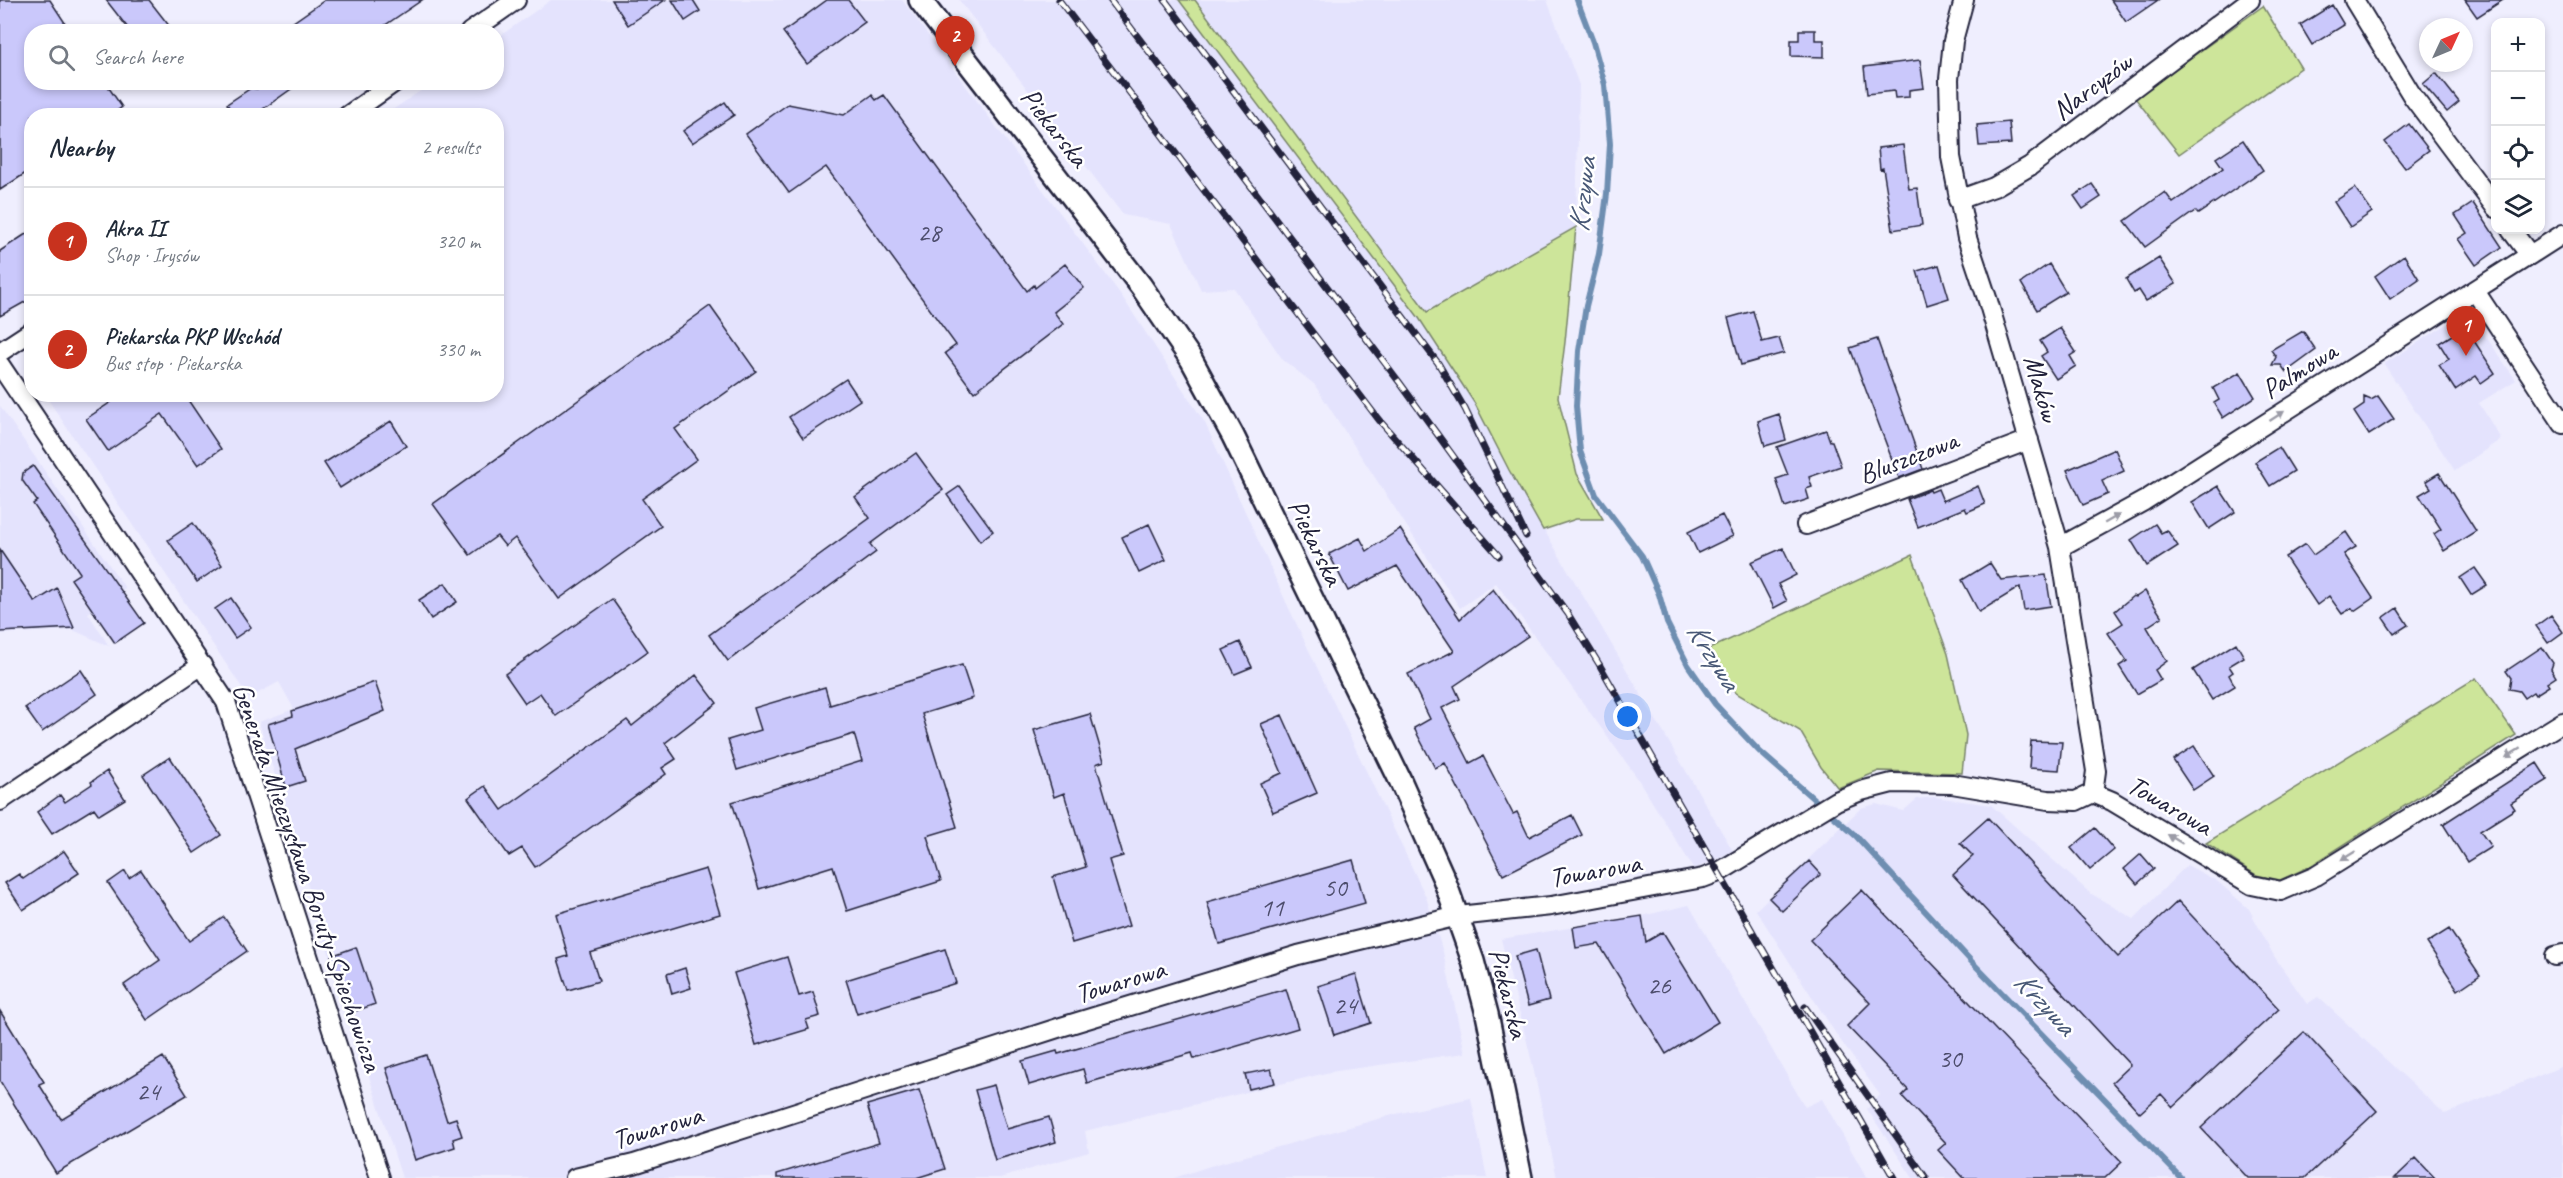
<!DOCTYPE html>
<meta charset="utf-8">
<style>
body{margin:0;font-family:Caveat,sans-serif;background:#f2f2f3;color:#1f2937}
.controls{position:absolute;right:18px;top:18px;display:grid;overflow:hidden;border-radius:12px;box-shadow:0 3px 9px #0003}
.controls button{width:54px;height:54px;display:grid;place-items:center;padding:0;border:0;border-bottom:2px solid #e0e1e3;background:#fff;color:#1f2937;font:30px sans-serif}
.compass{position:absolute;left:2419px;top:18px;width:54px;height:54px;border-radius:50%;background:#fff;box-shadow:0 3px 9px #0003;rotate:46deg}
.you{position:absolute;left:1628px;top:717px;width:21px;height:21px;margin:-15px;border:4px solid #fff;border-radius:50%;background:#1a73e8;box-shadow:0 0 0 9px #1a73e833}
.badge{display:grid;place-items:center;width:39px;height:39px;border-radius:50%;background:#c8321e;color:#fff;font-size:20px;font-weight:700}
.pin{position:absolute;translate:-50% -50px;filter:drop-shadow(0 2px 3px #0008)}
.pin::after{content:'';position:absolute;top:32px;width:21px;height:18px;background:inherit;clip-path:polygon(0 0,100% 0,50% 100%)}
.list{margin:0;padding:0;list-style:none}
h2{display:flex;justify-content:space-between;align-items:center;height:78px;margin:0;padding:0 24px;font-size:26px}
h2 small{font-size:20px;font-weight:400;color:#747a83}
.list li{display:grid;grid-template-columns:39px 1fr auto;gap:18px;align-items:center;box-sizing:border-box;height:108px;padding:0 24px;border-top:2px solid #e0e1e3}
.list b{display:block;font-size:22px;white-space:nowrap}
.list p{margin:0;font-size:20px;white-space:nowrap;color:#747a83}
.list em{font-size:20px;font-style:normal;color:#747a83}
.icon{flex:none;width:33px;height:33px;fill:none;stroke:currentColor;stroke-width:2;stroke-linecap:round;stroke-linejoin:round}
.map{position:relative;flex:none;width:2563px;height:1178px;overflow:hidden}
.search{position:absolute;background:#fff;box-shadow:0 3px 9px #0003;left:24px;top:24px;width:480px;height:66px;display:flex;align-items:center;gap:15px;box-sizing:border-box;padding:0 21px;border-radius:24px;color:#747a83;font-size:22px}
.panel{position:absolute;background:#fff;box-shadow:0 3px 9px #0003;left:24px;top:108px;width:480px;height:294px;border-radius:24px}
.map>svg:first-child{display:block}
</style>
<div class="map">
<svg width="2563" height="1178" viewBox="0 0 2563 1178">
<rect width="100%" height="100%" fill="#efeefe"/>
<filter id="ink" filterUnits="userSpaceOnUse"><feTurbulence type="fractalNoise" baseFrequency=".0167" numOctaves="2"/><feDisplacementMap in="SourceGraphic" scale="12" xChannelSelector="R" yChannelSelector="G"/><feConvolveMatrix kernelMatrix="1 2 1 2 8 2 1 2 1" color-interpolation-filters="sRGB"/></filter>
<g filter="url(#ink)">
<path fill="#e4e3fd" d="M551 0H902L1121 295 1205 423 1286 602 1426 897 1443 952 1465 1053 1330 1072 1085 1131 1089 1152 1000 1178H402L316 913 259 722 294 709 279 682 249 698 45 395 496 394V116L385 115 432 83 496 82 497 38Z
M959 0H1179L1419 318 1475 404 1509 470 1733 851 1694 869 1636 776 1496 583 1460 608 1314 384 1283 360 1234 288 1201 290 1171 224 1123 215Z
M1195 0H1547L1579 85 1576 227 1427 313Z
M2468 311 2516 380 2479 403 2501 439 2455 471 2384 364Z
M0 406 125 588 88 613 109 646 73 630 0 634Z
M1934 797 1991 805 2090 893 2134 919 2187 865 2217 881 2249 909 2274 956 2307 1004 2318 997 2445 1114 2563 1066V1178H1913L1867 1109 1880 1095 1838 1037 1756 910 1861 808 1876 804 1903 811 1917 799Z
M1689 905 1805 1107 1822 1099 1867 1178H1557L1531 1058 1501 939 1642 916Z
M1471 1098 1487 1178H1174L1210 1166 1396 1114Z"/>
<path fill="#cde59a" stroke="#78846a" stroke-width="1.5" d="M1179 0H1195L1427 312 1576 227 1565 342 1558 397 1577 474 1603 519H1576L1543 530 1509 470 1475 404 1419 318Z
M2263 6 2301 68 2179 154 2135 98Z
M1912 555 1948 654 1966 735 1962 773 1879 771 1838 788 1821 767 1800 731 1736 693 1707 650Z
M2476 678 2516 735 2309 867 2280 880 2256 875 2206 843Z"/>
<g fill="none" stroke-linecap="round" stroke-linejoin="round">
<path stroke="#6e8eb1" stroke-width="6" d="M1577 0 1593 42 1605 85 1610 144 1607 194 1599 254 1586 306 1579 351 1576 406 1580 451 1596 495 1642 556 1659 594 1667 623 1688 665 1715 704 1759 751 1856 836 1971 961 2181 1178"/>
</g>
<path fill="#cac8fb" stroke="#22223b" stroke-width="1.5" d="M0 0H50L71 32H32V82H105L122 107 110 116H32V169L0 190Z
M106 0H149L174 32H131Z
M325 0H422L375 32H279Z
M612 0H665L628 25Z
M672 0H693L700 11 685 21Z
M827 0H848L865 22 807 64 783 32Z
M2111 0H2158L2126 22Z
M2465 0H2503L2477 17Z
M2332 5 2344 25 2312 45 2300 25Z
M1799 30H1815V40H1824V57L1791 56V40H1799Z
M1920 60 1924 88 1909 90V97L1895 98 1894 91 1867 94 1864 67Z
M2436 73 2459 102 2447 112 2423 84Z
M267 82H301L253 116H235L227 104 251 88 257 89Z
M872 95 876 100 884 95 1027 291 1034 285 1035 288 1065 264 1084 288 1054 312 1063 324 974 392 945 353 956 345 826 167 789 193 746 134 788 104 844 115Z
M725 102 734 115 692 143 683 131Z
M2009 122 2011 144 1979 146 1977 125Z
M2409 124 2429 150 2405 168 2385 142Z
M2243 140 2263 170 2198 214 2195 211 2145 247 2125 221 2165 192 2173 203 2223 168 2216 158Z
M1903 145 1909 189 1917 188 1922 225 1893 230 1883 168 1880 169 1878 148Z
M2092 184 2101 197 2083 209 2074 196Z
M2355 188 2372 212 2350 227 2334 202Z
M2473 203 2502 247 2476 265 2458 239 2467 233 2455 215Z
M32 230V298L0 316V251Z
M2404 255 2419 279 2390 299 2375 276Z
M2159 258 2176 284 2146 301 2139 290 2134 293 2126 279Z
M2049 264 2066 292 2037 310 2021 283Z
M1939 265 1949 298 1927 305 1917 271Z
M710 306 756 371 675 429 697 459 642 499 661 526 559 599 515 538 505 546 497 536 470 555 433 504Z
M1753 311 1762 342 1779 338 1784 353 1741 365 1728 318Z
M2465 327 2495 373 2481 383 2476 376 2455 390 2439 365 2449 359 2439 343Z
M2060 328 2076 352 2070 356 2076 366 2056 379 2041 356 2047 352 2040 341Z
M2303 331 2316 350 2286 372 2281 365H2272L2276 357 2271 350Z
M1877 339 1923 469 1899 478 1850 348Z
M2240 372 2255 397 2223 418 2214 403 2219 400 2213 388Z
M846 379 860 400 803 438 789 417Z
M123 394H184L221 449 198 465 162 414 108 451 86 419Z
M2378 396 2394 419 2369 435 2354 412 2364 405V397L2371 400Z
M1779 414 1786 440 1765 446 1758 421Z
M391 421 406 446 340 488 324 463Z
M1826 430 1830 441H1832L1841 466 1809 477 1812 487 1806 489 1809 499 1785 507 1776 479 1788 475 1777 447Z
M2279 447 2294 471 2270 486 2255 462Z
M2115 449 2124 471 2102 481 2108 494 2083 505 2067 470Z
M916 453 943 490 870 544 876 552 728 661 709 635 870 518 855 497Z
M33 466 144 623 115 643 71 579 80 573 33 504 37 501 22 480 23 473Z
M2439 473 2476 531 2444 551 2434 534 2441 529 2419 495 2431 488 2426 481Z
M960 486 993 531 980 541 947 495Z
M1978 486 1985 504 1967 512 1965 508 1918 527 1907 499 1930 490 1931 492 1938 489 1943 501Z
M2218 486 2235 512 2209 529 2192 502Z
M1722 515 1733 536 1698 553 1688 532Z
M193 523 222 565 197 582 168 540Z
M1149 524 1166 560 1139 573 1122 537Z
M2155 524 2161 533 2167 530 2178 546 2147 566 2131 540Z
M1400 529 1460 619 1493 589 1528 636 1454 686 1460 699 1442 708 1470 763 1483 756 1513 814 1517 812 1529 837 1572 815 1582 835 1503 875 1445 763 1435 768 1414 728 1430 719 1408 674 1454 651 1397 566 1348 591 1329 554 1360 538 1367 551Z
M2346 532 2356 547 2344 554 2373 598 2354 611 2352 608 2342 614 2329 596 2317 605 2285 557 2305 544 2313 555Z
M1783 548 1796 575 1778 584 1787 601 1774 608 1751 562Z
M0 550 35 602 57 588 74 628 0 632Z
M1990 563 2001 580 2046 575 2051 606 2024 610 2020 587 1979 612 1962 580Z
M2475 568 2487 585 2471 595 2460 578Z
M445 583 457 602 431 619 419 600Z
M2145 591 2162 617 2147 627 2167 661 2155 670 2161 680 2137 694 2119 666 2127 661 2108 633 2123 623 2115 611 2133 596 2136 597Z
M231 598 251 627 235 638 215 609Z
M612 599 648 651 556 716 540 693 525 703 505 674Z
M2397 608 2408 625 2394 634 2383 618Z
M2551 615 2563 632 2548 643 2536 626Z
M1240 642 1252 667 1235 674 1223 650Z
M2236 643 2244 657 2229 666 2233 672 2229 675 2235 686 2212 700 2193 670Z
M2542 647 2553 663 2551 669 2556 677 2547 683 2549 686 2535 695 2533 692 2524 698 2519 691 2509 689 2511 678 2506 671Z
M962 665 973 698 922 714 957 827 927 836 941 881 847 911 833 866 759 889 732 802 862 761 854 734 737 770 728 740 761 730 754 708 825 687 830 705Z
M81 670 97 694 42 732 25 708Z
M696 675 717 703 665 743 676 759 662 768 666 774 535 867 522 848 509 856 468 798 485 786 502 810 627 720 632 726Z
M375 682 385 711 295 749 305 781 286 787 268 724 293 716 292 711Z
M1090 714 1104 761 1096 764 1123 856 1109 860 1129 926 1072 943 1053 877 1086 867 1064 793 1054 797 1034 730Z
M1282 715 1317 793 1273 812 1260 783 1282 773 1261 724Z
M2031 741 2062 742 2059 770 2029 768Z
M2194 746 2214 776 2193 790 2173 760Z
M170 757 221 835 194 853 143 775Z
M2537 763 2548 780 2511 803 2515 809 2480 831 2491 847 2467 862 2443 824Z
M107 771 125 799 99 815 94 808 52 834 37 812 60 795 65 802 92 784 91 782Z
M1988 818 2118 957 2178 901 2279 1009 2173 1107 2161 1094 2140 1113 2112 1082 2130 1065 1953 875 1973 856 1960 843Z
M2095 828 2114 850 2090 870 2071 848Z
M64 851 79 873 23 910 5 883 19 874 23 879Z
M2141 854 2154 869 2137 884 2124 869Z
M1353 860 1365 903 1219 944 1207 902Z
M1809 861 1821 874 1782 911 1769 898Z
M706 869 720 914 590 953 599 981 568 990 558 959 568 956 556 914Z
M141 870 189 941 224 917 247 951 147 1020 124 985 160 960 108 883 125 871 129 878Z
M1862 890 2122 1162 2105 1178H1964L1938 1150 1946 1143 1902 1096 1908 1090 1847 1026 1870 1003 1810 940Z
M1642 916 1646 942 1663 932 1718 1022 1666 1054 1599 944 1576 948 1573 927Z
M2449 929 2480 975 2458 990 2427 943Z
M356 947 375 1004 350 1013 331 956Z
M945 949 956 983 857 1014 846 980Z
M1536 950 1549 1000 1528 1006 1515 956Z
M787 957 799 996 813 992 820 1016 806 1020 809 1029 756 1045 734 973Z
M685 968 691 988 672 994 667 974Z
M1356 974 1371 1023 1334 1035 1318 986Z
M1286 989 1298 1028 1194 1059 1192 1053 1087 1083 1083 1069 1029 1085 1022 1061 1057 1051 1058 1054Z
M0 1011 44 1082 39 1084 61 1119 163 1057 187 1095 56 1173 0 1081Z
M2304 1032 2377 1111 2305 1178H2248L2201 1128Z
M426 1055 447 1121 456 1118 462 1136 453 1139 455 1147 415 1160 386 1068Z
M1271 1069 1275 1083 1249 1089 1245 1074Z
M994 1085 1007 1129 1049 1117 1056 1142 995 1160 975 1090Z
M919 1090 945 1169 916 1178H777V1174L879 1143 867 1105Z
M2416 1158 2435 1178H2395Z"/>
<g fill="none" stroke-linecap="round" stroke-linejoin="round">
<g stroke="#22223b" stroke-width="22">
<path id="minor" d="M1964 0 1953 41 1949 79 1951 157 1967 238 1988 301 2060 547 2096 771 2093 793
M2354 0 2413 97 2496 208
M470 32 516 0
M347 116 395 82
M1958 200 1994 187 2030 166 2250 0
M2511 230 2530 255
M2475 291 2563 424
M0 352 32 331
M0 365 226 702 380 1178
M1806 525 2029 440
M2060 547 2144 501 2563 234
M0 801 202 665
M2555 956 2563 954
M575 1178 634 1164 1061 1027 1298 955 1458 916 1551 906 1703 878 1719 872 1836 801 1861 791 1892 783 1952 784 2048 800 2076 801 2093 793 2112 801 2252 885 2281 891 2316 876 2563 722"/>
</g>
<g stroke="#22223b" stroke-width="26">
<path id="tertiary" d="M920 0 1141 286 1191 359 1233 436 1400 780 1444 879 1473 961 1487 1014 1521 1178"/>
</g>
<use href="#minor" stroke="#fff" stroke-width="18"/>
<use href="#tertiary" stroke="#fff" stroke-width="21"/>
<g stroke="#22223b" stroke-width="7">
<path id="rail" d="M1059 0 1379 420 1499 556
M1110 0 1400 383 1568 614 1599 664 1894 1178
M1165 0 1438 363 1465 409 1526 536
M1805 1007 1926 1178"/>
</g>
<use href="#rail" stroke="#fff" stroke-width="4.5" stroke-dasharray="14" stroke-linecap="butt"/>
</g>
<defs><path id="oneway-solid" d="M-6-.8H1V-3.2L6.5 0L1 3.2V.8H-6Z" transform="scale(1.5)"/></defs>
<g fill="#9c9ca7">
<use href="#oneway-solid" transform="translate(2277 416) rotate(-33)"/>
<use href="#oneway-solid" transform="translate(2112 519) rotate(-30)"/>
<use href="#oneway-solid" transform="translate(2513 753) rotate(148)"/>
<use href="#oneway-solid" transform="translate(2175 839) rotate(-149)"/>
<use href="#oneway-solid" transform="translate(2348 856) rotate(148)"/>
</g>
</g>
<g text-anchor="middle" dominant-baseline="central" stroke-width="5" stroke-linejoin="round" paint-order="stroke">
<g font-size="26" fill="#4c4c6b">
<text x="929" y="232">28</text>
<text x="1335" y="887">50</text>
<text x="1272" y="907">11</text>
<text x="1659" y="985">26</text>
<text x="1345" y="1005">24</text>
<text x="1950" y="1058">30</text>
<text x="148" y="1091">24</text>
</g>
<g font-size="28" fill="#22223b" stroke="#fff">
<text transform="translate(2092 86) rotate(-37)">Narcyzów</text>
<text transform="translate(1055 127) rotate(52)">Piekarska</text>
<text transform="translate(2299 370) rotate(-32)">Palmowa</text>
<text transform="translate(2042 388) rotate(74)">Maków</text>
<text transform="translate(1908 457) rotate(-21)">Bluszczowa</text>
<text transform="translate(1316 542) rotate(64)">Piekarska</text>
<text transform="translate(2170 805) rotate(30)">Towarowa</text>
<text transform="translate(1595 870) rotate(-10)">Towarowa</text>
<text transform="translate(308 877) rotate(71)">Generała Mieczysława Boruty-Spiechowicza</text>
<text transform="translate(1120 981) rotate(-17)">Towarowa</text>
<text transform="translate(1509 993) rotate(76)">Piekarska</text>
<text transform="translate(657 1127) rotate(-17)">Towarowa</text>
</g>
<g font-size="30" font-style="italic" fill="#485876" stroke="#fff">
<text transform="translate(1582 195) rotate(-84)">Krzywa</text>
<text transform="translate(1714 656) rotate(58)">Krzywa</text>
<text transform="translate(2045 1003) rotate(47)">Krzywa</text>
</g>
</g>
</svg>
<div class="controls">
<button>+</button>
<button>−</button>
<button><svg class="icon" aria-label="locate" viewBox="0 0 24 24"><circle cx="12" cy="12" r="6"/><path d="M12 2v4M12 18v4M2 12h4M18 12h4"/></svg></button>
<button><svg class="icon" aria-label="layers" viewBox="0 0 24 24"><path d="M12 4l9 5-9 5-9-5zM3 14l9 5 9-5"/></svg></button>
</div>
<svg class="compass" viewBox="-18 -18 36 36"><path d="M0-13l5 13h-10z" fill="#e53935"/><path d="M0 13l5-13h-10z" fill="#747a83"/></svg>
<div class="you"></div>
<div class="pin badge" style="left:2466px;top:356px">1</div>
<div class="pin badge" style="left:955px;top:66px">2</div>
<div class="search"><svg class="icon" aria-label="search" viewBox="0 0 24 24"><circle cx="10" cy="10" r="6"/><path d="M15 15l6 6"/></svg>Search here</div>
<section class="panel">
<h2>Nearby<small>2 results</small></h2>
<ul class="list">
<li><span class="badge">1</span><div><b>Akra II</b><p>Shop · Irysów</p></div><em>320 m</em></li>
<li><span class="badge">2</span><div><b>Piekarska PKP Wschód</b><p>Bus stop · Piekarska</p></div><em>330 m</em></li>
</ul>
</section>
</div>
